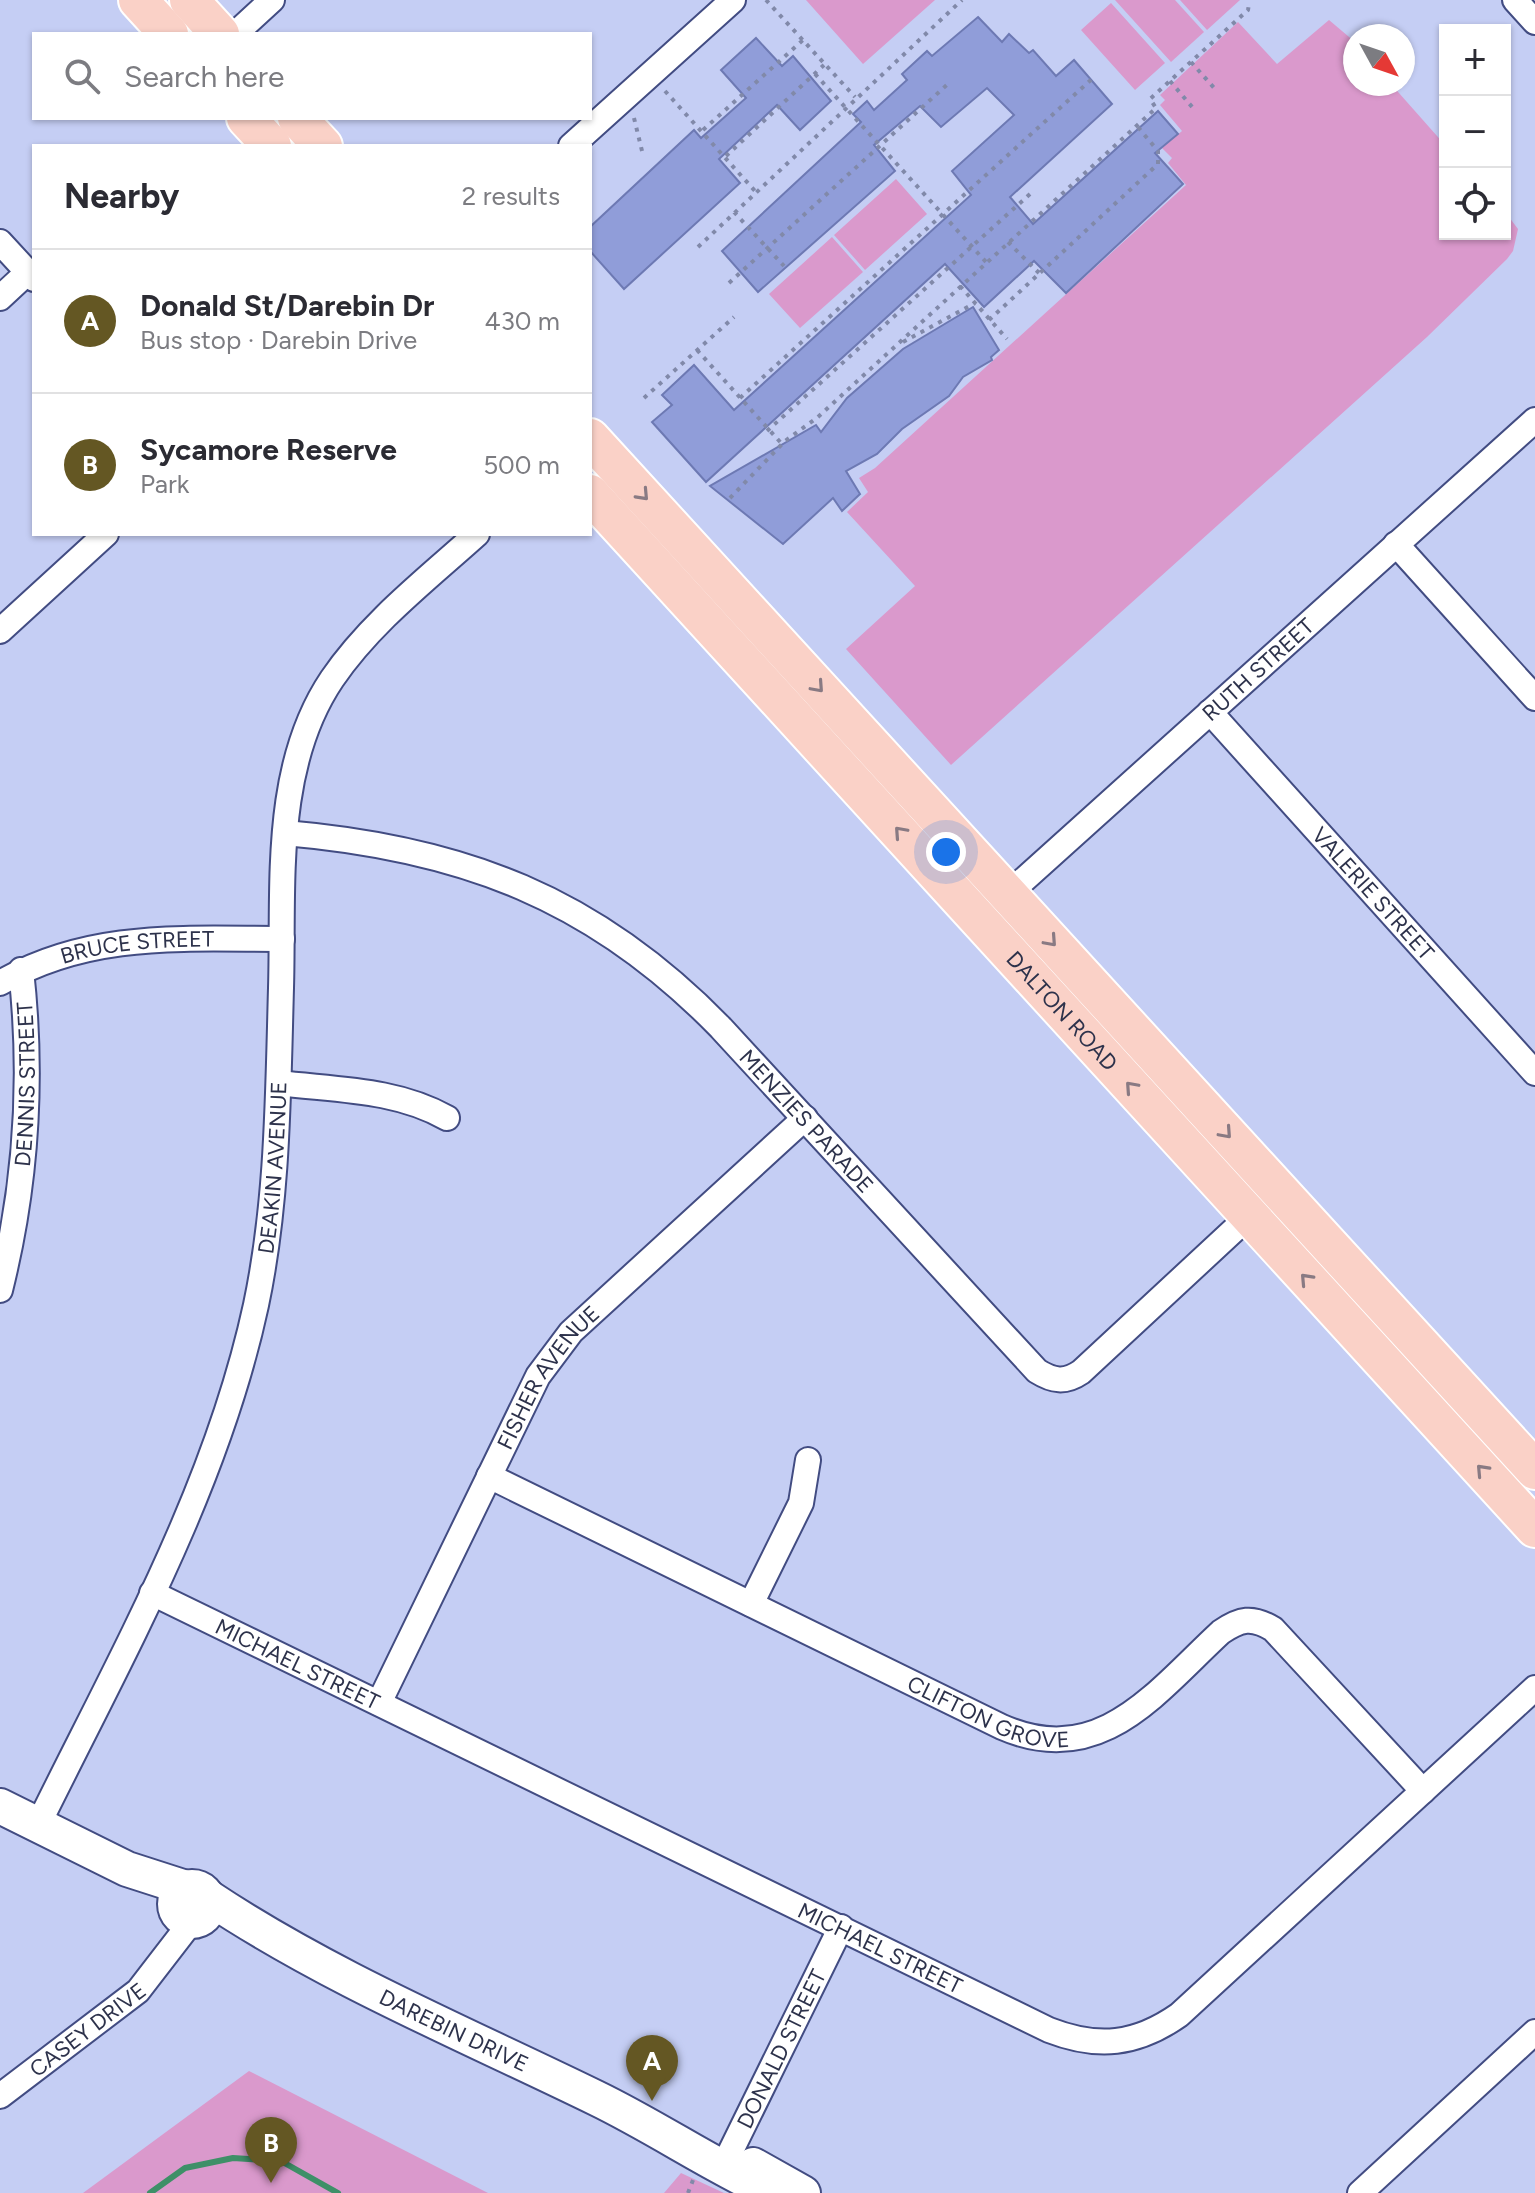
<!DOCTYPE html>
<meta charset="utf-8">
<style>
body{margin:0;font-family:Figtree,sans-serif;background:#f2f2f3;color:#2b2b33}
.controls{position:absolute;right:24px;top:24px;display:grid;overflow:hidden;border-radius:0px;box-shadow:0 2px 6px #0004}
.controls button{width:72px;height:72px;display:grid;place-items:center;padding:0;border:0;border-bottom:2px solid #e1e1e2;background:#fff;color:#2b2b33;font:40px sans-serif}
.compass{position:absolute;left:1343px;top:24px;width:72px;height:72px;border-radius:50%;background:#fff;box-shadow:0 2px 6px #0004;rotate:130deg}
.you{position:absolute;left:946px;top:852px;width:28px;height:28px;margin:-20px;border:6px solid #fff;border-radius:50%;background:#1a73e8;box-shadow:0 0 0 12px #1a73e833}
.badge{display:grid;place-items:center;width:52px;height:52px;border-radius:50%;background:#645723;color:#fff;font-size:26px;font-weight:700}
.pin{position:absolute;translate:-50% -66px;filter:drop-shadow(0 2px 4px #0008)}
.pin::after{content:'';position:absolute;top:42px;width:28px;height:24px;background:inherit;clip-path:polygon(0 0,100% 0,50% 100%)}
.list{margin:0;padding:0;list-style:none}
h2{display:flex;justify-content:space-between;align-items:center;height:104px;margin:0;padding:0 32px;font-size:34px}
h2 small{font-size:26px;font-weight:400;color:#7c7c81}
.list li{display:grid;grid-template-columns:52px 1fr auto;gap:24px;align-items:center;box-sizing:border-box;height:144px;padding:0 32px;border-top:2px solid #e1e1e2}
.list b{display:block;font-size:30px;white-space:nowrap}
.list p{margin:0;font-size:26px;white-space:nowrap;color:#7c7c81}
.list em{font-size:26px;font-style:normal;color:#7c7c81}
.icon{flex:none;width:44px;height:44px;fill:none;stroke:currentColor;stroke-width:2;stroke-linecap:round;stroke-linejoin:round}
.map{position:relative;flex:none;width:1535px;height:2193px;overflow:hidden}
.search{position:absolute;background:#fff;box-shadow:0 2px 6px #0004;left:32px;top:32px;width:560px;height:88px;display:flex;align-items:center;gap:20px;box-sizing:border-box;padding:0 28px;border-radius:0px;color:#7c7c81;font-size:30px}
.panel{position:absolute;background:#fff;box-shadow:0 2px 6px #0004;left:32px;top:144px;width:560px;height:392px;border-radius:0px}
.map>svg:first-child{display:block}
</style>
<div class="map">
<svg width="1535" height="2193" viewBox="0 0 1535 2193">
<rect width="100%" height="100%" fill="#c5cef4"/>
<path fill="#da99cc" d="M806 0H935L863 64Z
M1115 0H1175L1204 32 1171 62Z
M1180 0H1240L1207 30Z
M1111 3 1165 63 1135 90 1081 30Z
M1329 20 1355 42V84H1391L1445 145V234H1505V219L1509 217 1518 229 1513 251 1507 259 1427 337 951 765 846 649 915 586 847 512 868 492 859 478 875 468 1186 185 1168 163 1172 158 1162 148 1182 131 1160 105 1165 100 1160 95 1238 22 1277 64Z
M896 179 927 214 865 270 834 235Z
M832 237 863 272 800 328 769 294Z
M249 2071 488 2193H83Z
M681 2173 724 2193H664Z"/>
<g fill="none" stroke-linecap="round" stroke-linejoin="round">
<path stroke="#3e9068" stroke-width="6" d="M150 2193 185 2168 233 2158 281 2161 338 2193"/>
</g>
<path fill="#909dd9" stroke="#6d79b3" stroke-width="2" d="M978 17 1002 42 1009 34 1029 53 1033 50 1056 76 1074 60 1112 104 1010 197 1033 224 1158 111 1178 134 1155 153 1183 184 1066 293 1034 261 984 307 945 264 706 482 652 422 672 405 662 395 694 365 734 410 971 195 952 171 1014 115 987 88 941 127 920 106 874 145 895 171 758 292 722 251 861 122 853 114 867 101 874 110 907 80 902 74 927 51 932 56Z
M756 38 782 66 793 56 831 101 800 130 777 105 719 159 740 183 624 289 590 251V227L694 130 701 138 746 98 721 70Z
M973 307 999 350 991 357 992 360 963 377 949 396 902 429 877 454 846 471 860 494 842 511 833 498 783 544 710 486 816 425 821 432 847 398 903 349Z"/>
<g fill="none" stroke-linecap="round" stroke-linejoin="round">
<g stroke="#424c82" stroke-width="28">
<g id="street">
<path d="M1515 0 1535 22"/>
<path d="M235 34 272 0"/>
<path d="M571 146 733 0"/>
<path d="M0 242 34 279"/>
<path d="M0 298 28 272"/>
<path d="M1396 544 1535 698"/>
<path d="M0 631 106 534"/>
<path id="s1" d="M1210 712 1535 1073"/>
<path id="s2" d="M285 833C462 848 595 898 721 1028L1037 1371C1053 1381 1065 1383 1081 1372L1248 1217"/>
<path id="s3" d="M1008 894 1535 420"/>
<path id="s4" d="M0 983C89 931 184 939 282 939"/>
<path d="M279 1083C336 1090 396 1089 447 1118"/>
<path id="s5" d="M0 1290C26 1186 33 1077 21 970"/>
<path id="s6" d="M489 1476 1002 1727C1100 1770 1156 1692 1221 1632 1240 1619 1252 1616 1273 1629L1423 1791"/>
<path id="s7" d="M152 1593 1049 2030C1098 2049 1136 2045 1179 2015L1535 1688"/>
<path d="M751 1604 801 1503 808 1460"/>
<path id="s8" d="M379 1703 538 1376 571 1332 805 1118"/>
<path id="s9" d="M38 1825C121 1656 216 1490 256 1305 278 1201 278 1094 281 988 284 886 272 768 332 679 370 623 427 579 477 534"/>
<path id="s10" d="M0 2096 138 1991 192 1921"/>
<path id="s11" d="M722 2169 841 1927"/>
<path d="M1360 2193 1535 2032"/>
</g>
</g>
<g stroke="#424c82" stroke-width="38">
<g id="secondary">
<path d="M0 1806 127 1869 186 1888"/>
<circle cx="192" cy="1904" r="17"/>
<path id="s12" d="M208 1897C328 1977 465 2034 596 2098 656 2127 711 2165 772 2193"/>
<path d="M753 2165 803 2193"/>
</g>
</g>
<g stroke="#fff" stroke-width="42">
<g id="primary">
<path d="M138 0 169 34"/>
<path d="M189 0 220 34"/>
<path d="M246 118 272 146"/>
<path d="M297 118 323 146"/>
<path d="M590 438 1535 1470"/>
<path id="s13" d="M590 494 1535 1528"/>
</g>
</g>
<path stroke="#8189a9" stroke-width="4" stroke-dasharray="4 6" stroke-linecap="butt" d="M766 0 855 97
M1191 62 1215 89
M815 74 986 262
M1170 81 1193 108
M665 91 755 191
M634 118 643 155
M703 130 803 40
M726 156 824 65
M734 212 784 266
M1008 242 1039 273
M698 247 962 0
M729 283 950 82
M960 286 1007 339
M989 320 1158 164V151L1137 126
M903 342 975 303
M697 350 782 444
M644 398 734 317
M740 398 1093 78
M767 431 1030 194
M730 498 785 441 818 417 1156 108 1150 99 1248 10 1249 4
M688 2193 693 2180"/>
<use href="#street" stroke="#fff" stroke-width="24"/>
<use href="#secondary" stroke="#fff" stroke-width="34"/>
<use href="#primary" stroke="#fad1c7" stroke-width="38"/>
</g>
<defs><path id="oneway-chevron" d="M-2-3.5L2.5 0L-2 3.5" fill="none" stroke-width="1.6" stroke-linecap="round" stroke-linejoin="round" transform="scale(2)"/></defs>
<g stroke="#897a83">
<use href="#oneway-chevron" transform="translate(643 495) rotate(47)"/>
<use href="#oneway-chevron" transform="translate(818 687) rotate(48)"/>
<use href="#oneway-chevron" transform="translate(900 832) rotate(-132)"/>
<use href="#oneway-chevron" transform="translate(1051 941) rotate(48)"/>
<use href="#oneway-chevron" transform="translate(1131 1087) rotate(-132)"/>
<use href="#oneway-chevron" transform="translate(1226 1133) rotate(48)"/>
<use href="#oneway-chevron" transform="translate(1306 1279) rotate(-133)"/>
<use href="#oneway-chevron" transform="translate(1482 1470) rotate(-133)"/>
</g>
<g text-anchor="middle" dominant-baseline="central" stroke-width="6" stroke-linejoin="round" paint-order="stroke">
<g font-size="22" fill="#2d324b" stroke="#c5cef4">
<text stroke="none"><textPath href="#s3" startOffset="336">RUTH STREET</textPath></text>
<text stroke="none"><textPath href="#s1" startOffset="244">VALERIE STREET</textPath></text>
<text stroke="none"><textPath href="#s4" startOffset="144">BRUCE STREET</textPath></text>
<text stroke="none"><textPath href="#s13" startOffset="700">DALTON ROAD</textPath></text>
<text stroke="none"><textPath href="#s5" startOffset="208">DENNIS STREET</textPath></text>
<text stroke="none"><textPath href="#s2" startOffset="616">MENZIES PARADE</textPath></text>
<text stroke="none"><textPath href="#s9" startOffset="704">DEAKIN AVENUE</textPath></text>
<text stroke="none"><textPath href="#s8" startOffset="368">FISHER AVENUE</textPath></text>
<text stroke="none"><textPath href="#s7" startOffset="162">MICHAEL STREET</textPath></text>
<text stroke="none"><textPath href="#s6" startOffset="554">CLIFTON GROVE</textPath></text>
<text stroke="none"><textPath href="#s7" startOffset="810">MICHAEL STREET</textPath></text>
<text stroke="none"><textPath href="#s10" startOffset="110">CASEY DRIVE</textPath></text>
<text stroke="none"><textPath href="#s12" startOffset="280">DAREBIN DRIVE</textPath></text>
<text stroke="none"><textPath href="#s11" startOffset="134">DONALD STREET</textPath></text>
</g>
</g>
</svg>
<div class="controls">
<button>+</button>
<button>−</button>
<button><svg class="icon" aria-label="locate" viewBox="0 0 24 24"><circle cx="12" cy="12" r="6"/><path d="M12 2v4M12 18v4M2 12h4M18 12h4"/></svg></button>
</div>
<svg class="compass" viewBox="-18 -18 36 36"><path d="M0-13l5 13h-10z" fill="#e53935"/><path d="M0 13l5-13h-10z" fill="#7c7c81"/></svg>
<div class="you"></div>
<div class="pin badge" style="left:652px;top:2101px">A</div>
<div class="pin badge" style="left:271px;top:2183px">B</div>
<div class="search"><svg class="icon" aria-label="search" viewBox="0 0 24 24"><circle cx="10" cy="10" r="6"/><path d="M15 15l6 6"/></svg>Search here</div>
<section class="panel">
<h2>Nearby<small>2 results</small></h2>
<ul class="list">
<li><span class="badge">A</span><div><b>Donald St/Darebin Dr</b><p>Bus stop · Darebin Drive</p></div><em>430 m</em></li>
<li><span class="badge">B</span><div><b>Sycamore Reserve</b><p>Park</p></div><em>500 m</em></li>
</ul>
</section>
</div>
